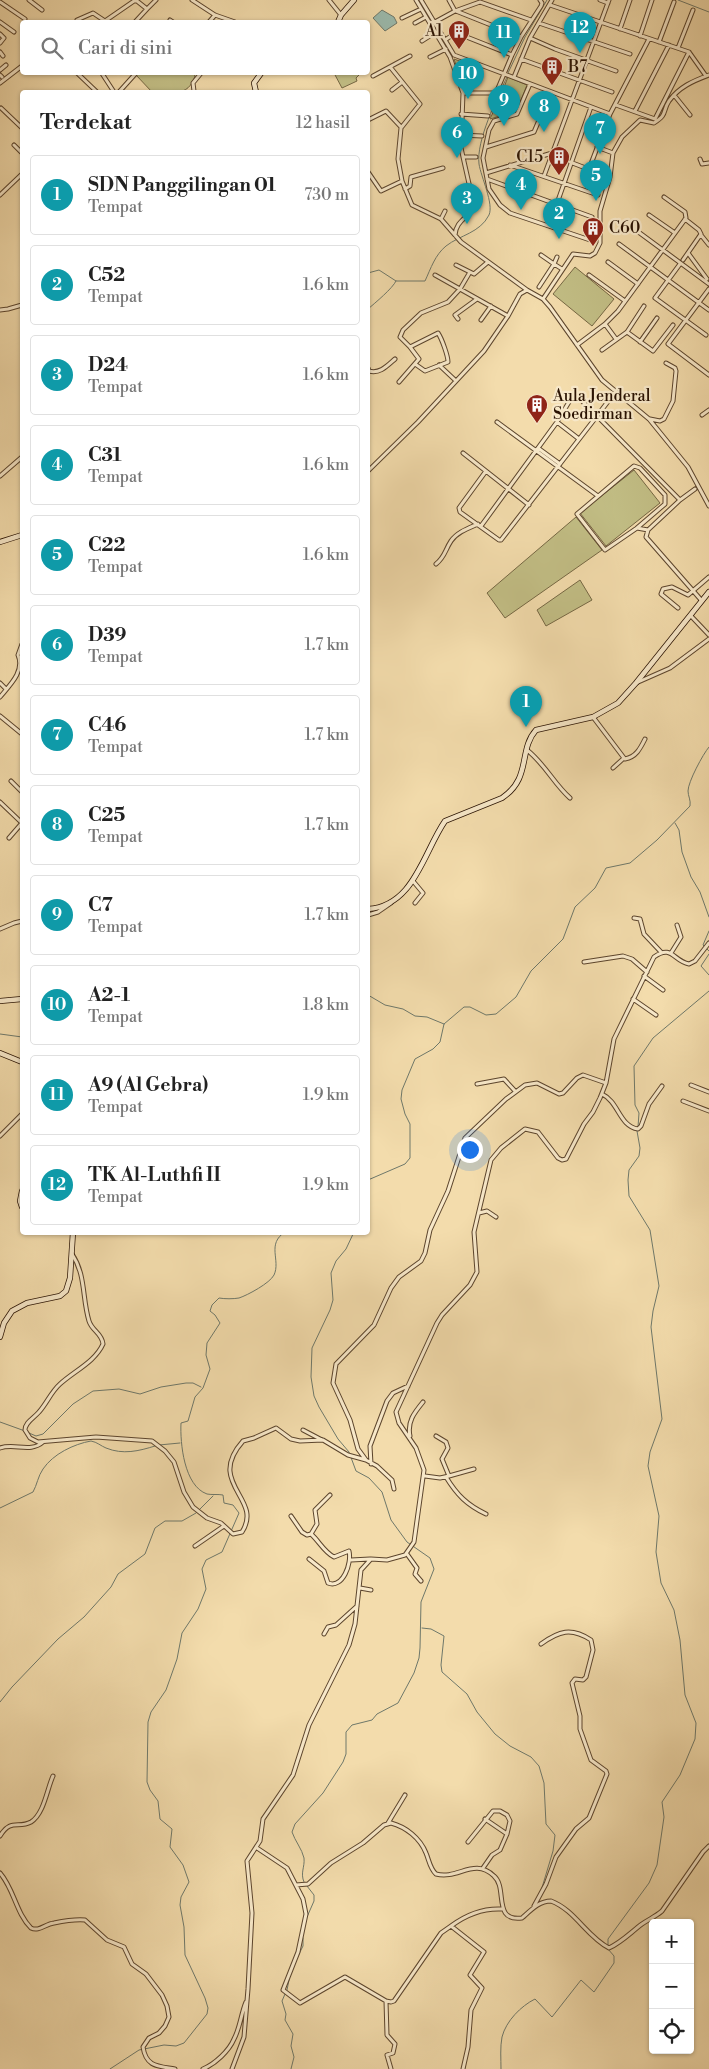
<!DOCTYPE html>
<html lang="id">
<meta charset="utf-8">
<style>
body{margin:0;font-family:"Libre Bodoni",serif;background:#f6f6f6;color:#222}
.controls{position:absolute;right:15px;bottom:15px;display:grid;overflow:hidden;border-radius:5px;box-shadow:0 1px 4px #0004}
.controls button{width:45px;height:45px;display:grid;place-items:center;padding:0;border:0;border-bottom:1px solid #e0e0e0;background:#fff;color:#222;font:25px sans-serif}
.you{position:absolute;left:469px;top:1149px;width:18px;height:18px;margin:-12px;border:4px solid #fff;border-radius:50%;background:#1a73e8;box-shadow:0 0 0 8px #1a73e833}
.badge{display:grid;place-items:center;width:32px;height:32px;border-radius:50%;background:#1a73e8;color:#fff;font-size:16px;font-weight:700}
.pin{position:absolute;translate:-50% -41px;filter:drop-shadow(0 1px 2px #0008)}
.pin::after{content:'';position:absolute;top:26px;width:18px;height:15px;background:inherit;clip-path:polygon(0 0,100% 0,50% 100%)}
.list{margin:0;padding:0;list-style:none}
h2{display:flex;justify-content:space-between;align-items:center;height:65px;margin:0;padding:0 20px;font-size:21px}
h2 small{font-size:16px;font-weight:400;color:#767676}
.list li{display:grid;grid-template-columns:32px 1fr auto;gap:15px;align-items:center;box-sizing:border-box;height:80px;margin:0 10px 10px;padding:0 10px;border:1px solid #e0e0e0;border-radius:5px}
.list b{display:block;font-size:19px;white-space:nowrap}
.list p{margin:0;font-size:16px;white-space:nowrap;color:#767676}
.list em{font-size:16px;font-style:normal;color:#767676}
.icon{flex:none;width:28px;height:28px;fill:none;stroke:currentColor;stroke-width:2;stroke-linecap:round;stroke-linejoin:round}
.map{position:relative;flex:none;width:709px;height:2069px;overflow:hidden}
.search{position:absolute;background:#fff;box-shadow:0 1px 4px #0004;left:20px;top:20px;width:350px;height:55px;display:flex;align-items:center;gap:12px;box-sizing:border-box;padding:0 18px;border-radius:5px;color:#767676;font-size:19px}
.panel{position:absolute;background:#fff;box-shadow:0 1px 4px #0004;left:20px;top:90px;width:350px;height:1145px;border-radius:5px}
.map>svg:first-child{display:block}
</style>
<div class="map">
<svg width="709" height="2069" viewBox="0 0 709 2069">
<rect width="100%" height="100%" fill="#f3dcac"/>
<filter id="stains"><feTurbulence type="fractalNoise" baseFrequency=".004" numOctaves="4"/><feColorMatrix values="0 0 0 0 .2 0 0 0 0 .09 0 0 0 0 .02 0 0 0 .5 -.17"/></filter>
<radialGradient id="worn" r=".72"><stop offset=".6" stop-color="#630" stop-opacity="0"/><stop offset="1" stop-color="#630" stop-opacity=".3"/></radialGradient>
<path fill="#c2be85" stroke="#766844" d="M454 59 473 66 467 87H463Z
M141 72H193L195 76C188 98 171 92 152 92L136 75Z
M334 73 360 72 361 73 356 78 357 81 342 88Z
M508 77 527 85 520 103 501 95Z
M500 97 519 105 517 111 490 119Z
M575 267 614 299 592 326 553 294Z
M634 470 660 503 606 546 580 513Z
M576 517 602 550 505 618 487 593Z
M580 580 592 600 546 626 537 610Z"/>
<path fill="#9bbbae" stroke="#6e786a" d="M382 10 394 17 397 23 385 31 373 18Z"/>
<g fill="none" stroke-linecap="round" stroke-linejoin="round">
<path stroke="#6e786a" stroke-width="1" d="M678 0 709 12
M508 73 525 37 547 0
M368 273 379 270 396 281H425C431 268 435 255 446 246 460 235 480 233 489 215 494 204 481 177 479 164 476 141 497 98 507 77
M368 309C375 303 393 288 396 281
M675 823 679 830 682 852 691 877 700 892 709 917
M709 931 703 945 709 951
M709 954 701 966 709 975
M368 995 385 1005 403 1009 415 1016 427 1017 444 1024
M0 1034 22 1037
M638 1127 639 1113 635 1105 634 1066 653 1038 709 991
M368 1180 405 1164 410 1158V1124L405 1114 401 1099 402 1090 415 1059 433 1049 440 1042 444 1024 464 1007H470L486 1015 496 1014 516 997 531 971 563 939 575 907 595 888 606 868 630 863 657 840 690 806C691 800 688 796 688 791 688 782 703 754 709 747
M0 1422 25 1431
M29 1433 36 1436 43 1434 73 1404 93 1391 119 1389 140 1394 161 1387 186 1383H193L201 1387
M159 1445 180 1443
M0 1508 33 1492C37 1485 38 1476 43 1469 53 1454 74 1444 91 1441 97 1442 101 1446 106 1448 123 1455 139 1451 155 1446
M422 1628 431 1629 444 1636 441 1665 442 1672 467 1694 477 1712 495 1734 510 1746 531 1757 539 1766 544 1783 546 1824 555 1835 553 1851 541 1891
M0 1702 12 1687 58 1639 84 1617 111 1587 118 1574 145 1554 155 1528 165 1521H182L196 1513 213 1496
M304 1882C300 1873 305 1867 304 1858 302 1849 295 1841 292 1832L295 1824 323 1793 343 1762 346 1754V1732L352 1725 372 1720 377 1714 398 1703 414 1673 419 1658 420 1648 421 1602 434 1569 430 1558 407 1542 391 1520 382 1492 369 1478 356 1471 349 1452 338 1439 319 1407 314 1396 311 1377 312 1348 330 1310 333 1300 331 1273 336 1261 346 1249 354 1232
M307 1886 314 1895V1901L307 1917
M297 1958 303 1946V1938
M287 1990 290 1975
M285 1994 282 2001 286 2014 285 2020 293 2034 291 2046 294 2057 291 2069
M110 2069 139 2050 164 2045 176 2046 184 2043 207 2014 208 2008 205 1998 185 1955 184 1927 180 1905 181 1897 189 1882 183 1865 170 1847 172 1829 160 1819 158 1801 150 1790 147 1782 148 1722 151 1712 166 1690 171 1676 177 1659 182 1633 198 1609 206 1589 202 1569 206 1560 222 1552 239 1513 233 1505 224 1503 223 1495C218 1494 212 1495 207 1494 184 1486 180 1443 181 1423L188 1421 195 1397 203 1388 210 1369 206 1355 207 1343 220 1323 215 1315 210 1311 212 1305 219 1298C225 1299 233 1299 239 1298 248 1295 270 1283 274 1275 281 1260 266 1244 285 1232
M501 2069C501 2059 500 2047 502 2037 506 2021 521 2006 535 1999L552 2017 581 1980 594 1992 614 1963V1956L608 1949V1939L649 1883 657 1865 664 1817 662 1802 680 1775 695 1739 696 1723 685 1695 680 1640 674 1610 661 1583 656 1552 659 1516 648 1466 650 1452 662 1419 651 1327 653 1311 659 1286 650 1230 629 1196 628 1180 629 1170 639 1156 640 1148 637 1131"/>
<g stroke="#5c452d" stroke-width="5">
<path id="street" d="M29 0 42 10
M192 0 215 15 235 22
M329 0 341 15
M416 0 450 57 463 93 461 148 474 206C469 218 456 220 455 235
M421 0 454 55 610 114
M449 0 455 11
M600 0 608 3
M0 2 25 19
M550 5 689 52 706 76
M456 11 521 37
M402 18 421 9
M77 20 93 13 105 21 134 1H137L147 9 156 0
M170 20 173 22
M0 22 14 32
M135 22 147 9
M209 22 215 15
M415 23 426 17
M433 23 455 11 480 2 531 20
M539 23 630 54
M620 29 630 0
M0 34 4 38 0 43
M640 36 652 0
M530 38 555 49 616 71
M445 40 454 34H459L512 55 521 37 541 6 542 3 540 0
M422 41 436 32
M659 42 674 2
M678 48 693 10
M0 52 3 56
M430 57 446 49
M521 59 612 92
M391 68 420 104 401 128 398 159 402 181
M0 70 6 65
M76 72 97 92
M101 72 114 92
M0 75 2 77
M373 76 410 56
M514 77 530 38 552 0
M0 83 22 66
M530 84 517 114 494 121 489 130 483 158 489 189 500 205 510 213 593 241
M392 90 401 83
M194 91 193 83 202 72
M119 92 137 72
M463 93H496L512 55
M674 95 690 115
M616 105 655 119 689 52
M1 108 22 128
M635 111 669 45
M461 114 488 116
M368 120 386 111 401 127
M460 135 482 136
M14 145 22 153
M486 147 534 132 551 92
M597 147 613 153
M463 157H476
M700 159 702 164 709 163
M570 162 601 174
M510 165 598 195
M589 169 610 114 649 39
M368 172 381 191 402 181 412 205 441 219 461 242 527 290
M486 173 552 153
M544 176 609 0
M487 179 592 217
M405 189 410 186 411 177 443 168
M0 195 22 174
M649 215 675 233
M441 219 445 211
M549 226 591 107
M633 228 709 284
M701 235 709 245
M619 244 709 310
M688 253 707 279
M541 255 554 264 557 257
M683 260 701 234 699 230 685 219
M608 262 638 284
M680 264 655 298 706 335
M456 265 474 274 488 262
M435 275 508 316
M589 275 625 301
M539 287 554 264 562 269
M709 289 668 344 709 375
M543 299 573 254 590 256 595 253 600 243V211L610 177 613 153 622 137 640 120 654 123C668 114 662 112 669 101 679 87 693 81 709 75
M0 310 8 309 22 305
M458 319 455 315 477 299
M481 320 491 306
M605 324 616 339
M627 332 644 306
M640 342 657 318
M577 345 605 324 618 311 686 218 685 212 664 197
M410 347 400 337 403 330 421 313 448 302 460 289 470 272
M602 350 627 332 653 351 673 325
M439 365 455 380
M368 368 369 371C380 374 387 366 395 359
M399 382 419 359 410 347 438 333C442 339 448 356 448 362L425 371 415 364
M616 391 597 416 680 500 648 530 646 537 702 601
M702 415 709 410
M650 419 660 421 664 419 673 401 676 371 675 368 666 363
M497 422 598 496
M557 422 579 439
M538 448 560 464
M463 453 529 505
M368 471 418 422 484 351 508 316 520 294 527 290 543 299 550 307 602 380 649 419 688 467 709 506
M0 476 22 457
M680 500 695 489
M481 526 557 422 572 397H578L597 416 501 540H499L460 512 459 508 486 471
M637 528 665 504V495L640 468 634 466 577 514 605 550 637 528 648 530
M436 564C445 557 445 550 451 541 457 532 469 528 478 524
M678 608 661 594 663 589 672 587 688 595 709 577
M691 616 709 635
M0 683 6 689
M636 683 670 668 709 639
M0 697C10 685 25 671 18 655L22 644
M0 716 22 734
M593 717 624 758 613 768
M527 750C545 764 554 784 570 798
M625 759C636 757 640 749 645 739
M11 781 22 792
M0 802 22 823
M9 838 22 823
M413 881 423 893 415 903
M368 915 378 912 391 903
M634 918 640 919 644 934 661 952
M0 929 14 923 22 921
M671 953 681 937 677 925
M584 962 623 956 632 959 647 972
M644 976 663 990
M633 999 656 1015
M477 1084 504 1079 515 1091
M691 1085 709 1092
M602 1094C619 1102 619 1126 638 1129L641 1126 649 1104 662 1086
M683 1101 709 1111
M0 1136 22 1114
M479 1213 487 1211 496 1217
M72 1254C86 1275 82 1298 89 1321 92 1331 102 1333 103 1344 95 1362 74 1371 60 1384 51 1392 47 1403 39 1412 34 1418 25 1422 25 1430L30 1438 38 1442 96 1437 152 1441 165 1451 174 1462 184 1492 193 1507 207 1518 221 1523 233 1534 242 1532C264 1498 205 1484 243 1441L254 1438 276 1428 291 1439 300 1441 323 1440 348 1455 366 1460
M303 1430 322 1440
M410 1436C407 1422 414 1413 423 1402
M0 1448C14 1443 31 1453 43 1442
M371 1464 370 1446 387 1401 393 1393 408 1386
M425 1476 440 1478 449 1476 442 1459 448 1448 446 1442 436 1436
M449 1476 474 1469
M446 1477C457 1495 467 1505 486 1514
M394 1489 392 1480 377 1466 366 1460 358 1449 350 1420 333 1383 336 1364 374 1325 391 1288 399 1277 421 1261 425 1253 430 1230 448 1191 465 1138 506 1099 525 1085 537 1083 559 1094 563 1093 577 1078 583 1075 606 1083
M291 1516 302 1532 307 1535 311 1534
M195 1546 224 1526
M407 1554 417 1568 415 1574 421 1581
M309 1559 324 1571 328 1583C343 1589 352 1563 349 1551L334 1557C324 1552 319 1541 311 1534L317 1524 315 1510 330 1495
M351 1560 370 1559
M360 1588 371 1590
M324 1634 328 1627 336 1625 357 1606
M485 1819 507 1834
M388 1823 405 1795
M0 1836C11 1818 18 1829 31 1822 44 1814 47 1789 53 1776
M468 1842 493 1811H500L507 1815 510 1821 507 1834 500 1850 492 1855 483 1868
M257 1848 287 1868 303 1899 306 1914 298 1952 283 1990 300 2003 345 1977 386 2001 391 2002 394 2001 441 1933 451 1926
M0 1873C14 1889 16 1913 31 1928 39 1932 45 1924 54 1923 64 1921 75 1919 85 1920L107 1940 124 1947 132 1964 146 1974 162 1995 167 2006 169 2017 165 2026 159 2033 149 2038 143 2047C146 2067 158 2066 175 2069
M296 1885 308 1884 331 1863 363 1843 384 1825 391 1823C406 1827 420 1838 426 1853 429 1860 430 1869 436 1874 458 1880 474 1857 494 1876 508 1888 492 1922 522 1918 531 1910 539 1901 551 1901 575 1910 587 1937 609 1948 622 1942 630 1933 642 1924 649 1919 655 1917 662 1911L703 1852 709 1846
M534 1906 546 1884 556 1857 576 1829 589 1818 607 1774 606 1771 591 1760 580 1729V1716L572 1683 575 1679 583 1680 586 1677 593 1650 591 1640C571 1627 559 1631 541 1644
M386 2001 387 2035 395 2044 393 2053 387 2055 391 2069
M203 2069C215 2064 229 2051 234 2039 240 2028 241 2014 246 2002
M232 2069 244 2037 248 1989 252 1913 247 1861 260 1841 263 1819 293 1775 309 1725 349 1645 355 1624 361 1570 371 1559 387 1560 405 1555 414 1542 424 1470 416 1448 399 1423 396 1412 437 1323 442 1315 470 1285 477 1272 474 1232 491 1160 501 1148 525 1129 538 1132 558 1158 562 1160 566 1159 584 1124 593 1112 600 1098 606 1083 614 1039 654 957C672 944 673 961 689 964L695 961 709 943
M463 2069 468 2047 471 2010 482 1988 470 1975 484 1952 451 1926C467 1914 483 1908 502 1909"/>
</g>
<g stroke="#2a1303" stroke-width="6">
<path id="secondary" d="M338 22 341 15 354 0
M256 92 254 83 262 72
M0 542 22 535
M368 909C414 906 423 853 445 821L502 798C532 778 518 750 536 730L593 717 618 703 636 683 709 592
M0 1001 22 999
M0 1053 22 1062
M22 1191 20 1201 22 1207
M0 1337 4 1323 12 1311 27 1303 60 1296 66 1291 70 1278 73 1232"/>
</g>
<use href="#street" stroke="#f7e8c9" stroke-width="3"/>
<use href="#secondary" stroke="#f7e8c9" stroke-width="4.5"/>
</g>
<defs>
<g id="building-pin" transform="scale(1.125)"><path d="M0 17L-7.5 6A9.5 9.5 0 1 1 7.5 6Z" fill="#8f2418" stroke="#f7e8c9"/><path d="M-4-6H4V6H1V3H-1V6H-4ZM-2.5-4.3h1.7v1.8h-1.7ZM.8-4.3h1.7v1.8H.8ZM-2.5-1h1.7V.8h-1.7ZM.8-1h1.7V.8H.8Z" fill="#fff"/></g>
</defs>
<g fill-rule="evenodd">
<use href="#building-pin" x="459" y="31"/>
<use href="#building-pin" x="552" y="67"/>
<use href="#building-pin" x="559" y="157"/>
<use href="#building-pin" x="593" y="228"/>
<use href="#building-pin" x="537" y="405"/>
</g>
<g text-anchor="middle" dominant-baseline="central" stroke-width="4.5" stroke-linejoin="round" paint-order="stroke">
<g font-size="16" fill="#2a1303" stroke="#f7e8c9" text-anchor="start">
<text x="443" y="31" text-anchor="end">A1</text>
<text x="568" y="67">B7</text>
<text x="543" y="157" text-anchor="end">C15</text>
<text x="609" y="228">C60</text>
<text x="553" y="396">Aula Jenderal<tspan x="553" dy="18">Soedirman</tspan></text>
</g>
</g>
<rect width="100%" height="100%" filter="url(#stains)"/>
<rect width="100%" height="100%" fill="url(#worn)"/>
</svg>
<div class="controls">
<button>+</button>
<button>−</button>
<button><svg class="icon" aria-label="locate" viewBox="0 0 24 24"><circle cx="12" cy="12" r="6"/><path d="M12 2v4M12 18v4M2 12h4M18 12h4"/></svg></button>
</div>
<div class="you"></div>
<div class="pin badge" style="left:526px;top:727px;background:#0f9aa8">1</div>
<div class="pin badge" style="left:559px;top:239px;background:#0f9aa8">2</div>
<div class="pin badge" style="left:467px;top:224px;background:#0f9aa8">3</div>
<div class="pin badge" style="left:521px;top:210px;background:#0f9aa8">4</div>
<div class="pin badge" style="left:596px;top:201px;background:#0f9aa8">5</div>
<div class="pin badge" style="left:457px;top:158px;background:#0f9aa8">6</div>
<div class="pin badge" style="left:600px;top:154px;background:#0f9aa8">7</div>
<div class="pin badge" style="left:544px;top:132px;background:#0f9aa8">8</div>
<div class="pin badge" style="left:504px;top:126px;background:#0f9aa8">9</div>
<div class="pin badge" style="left:468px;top:99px;background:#0f9aa8">10</div>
<div class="pin badge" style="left:504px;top:58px;background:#0f9aa8">11</div>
<div class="pin badge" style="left:580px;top:53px;background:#0f9aa8">12</div>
<div class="search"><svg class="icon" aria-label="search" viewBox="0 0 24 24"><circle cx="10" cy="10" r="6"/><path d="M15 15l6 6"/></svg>Cari di sini</div>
<section class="panel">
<h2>Terdekat<small>12 hasil</small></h2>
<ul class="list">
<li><span class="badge" style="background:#0f9aa8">1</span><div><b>SDN Panggilingan 01</b><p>Tempat</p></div><em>730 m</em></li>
<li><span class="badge" style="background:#0f9aa8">2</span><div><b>C52</b><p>Tempat</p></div><em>1.6 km</em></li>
<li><span class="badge" style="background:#0f9aa8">3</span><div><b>D24</b><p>Tempat</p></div><em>1.6 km</em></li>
<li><span class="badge" style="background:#0f9aa8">4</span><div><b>C31</b><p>Tempat</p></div><em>1.6 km</em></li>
<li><span class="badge" style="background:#0f9aa8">5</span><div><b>C22</b><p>Tempat</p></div><em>1.6 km</em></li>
<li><span class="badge" style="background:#0f9aa8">6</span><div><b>D39</b><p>Tempat</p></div><em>1.7 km</em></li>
<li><span class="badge" style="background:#0f9aa8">7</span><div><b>C46</b><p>Tempat</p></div><em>1.7 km</em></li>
<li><span class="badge" style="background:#0f9aa8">8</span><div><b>C25</b><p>Tempat</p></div><em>1.7 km</em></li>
<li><span class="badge" style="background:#0f9aa8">9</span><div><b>C7</b><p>Tempat</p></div><em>1.7 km</em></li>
<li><span class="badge" style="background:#0f9aa8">10</span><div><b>A2-1</b><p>Tempat</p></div><em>1.8 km</em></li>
<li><span class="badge" style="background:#0f9aa8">11</span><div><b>A9 (Al Gebra)</b><p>Tempat</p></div><em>1.9 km</em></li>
<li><span class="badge" style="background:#0f9aa8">12</span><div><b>TK Al-Luthfi II</b><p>Tempat</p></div><em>1.9 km</em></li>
</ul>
</section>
</div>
